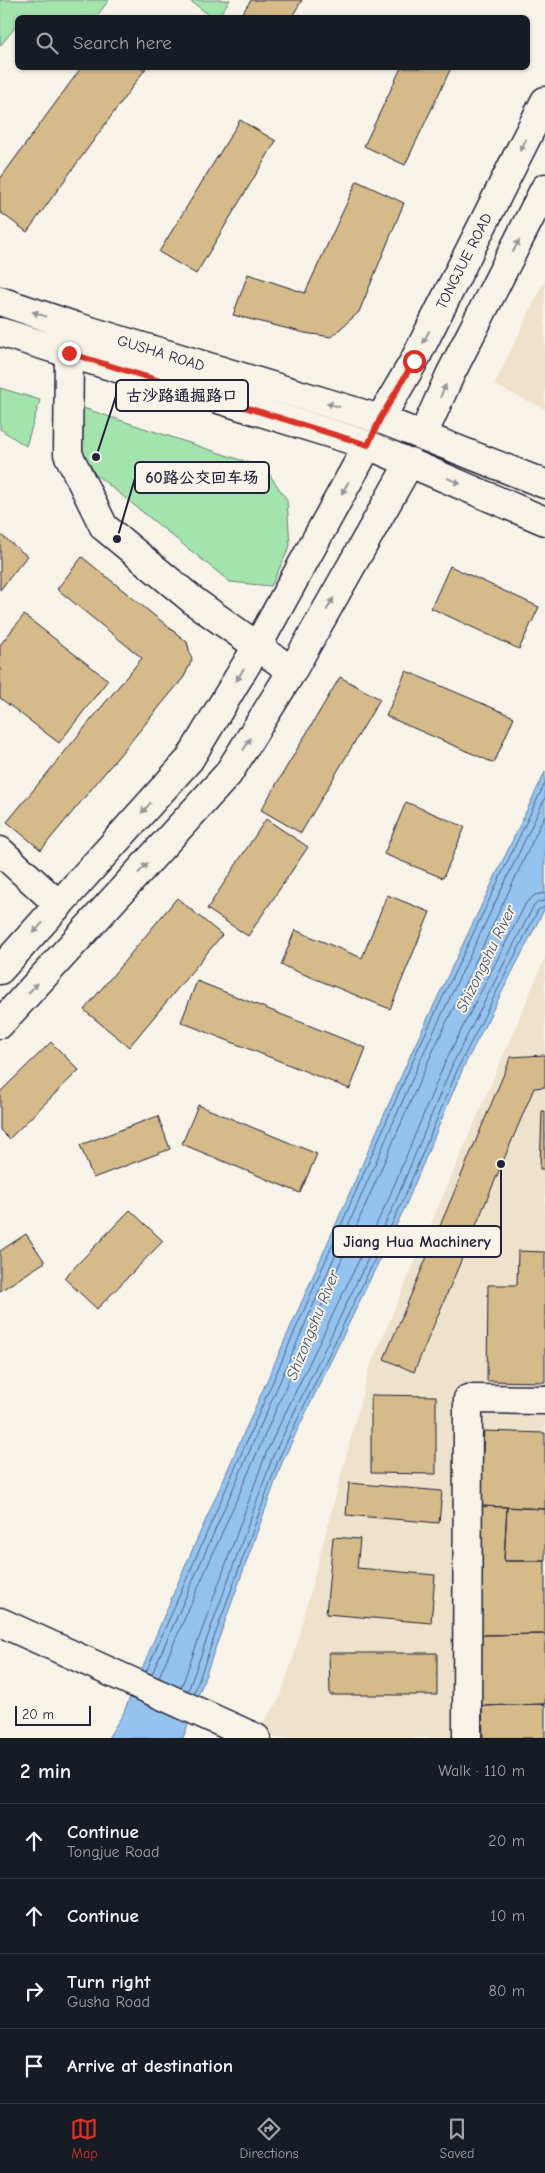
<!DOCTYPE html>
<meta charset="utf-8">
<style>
body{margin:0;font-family:"Comic Neue","LXGW WenKai TC",sans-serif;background:#242831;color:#f1f3f6}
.scale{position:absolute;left:15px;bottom:12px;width:76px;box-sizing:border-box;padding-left:5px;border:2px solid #22223b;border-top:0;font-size:14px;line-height:18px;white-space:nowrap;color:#22223b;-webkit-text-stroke:4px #f7f3e8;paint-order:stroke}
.stop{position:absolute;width:15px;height:15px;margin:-11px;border:4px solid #d93025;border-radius:50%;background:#fff}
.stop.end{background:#d93025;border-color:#fff;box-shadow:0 1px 5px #0008}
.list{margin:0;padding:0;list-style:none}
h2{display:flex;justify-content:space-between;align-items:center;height:65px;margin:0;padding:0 20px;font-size:21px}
h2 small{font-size:16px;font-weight:400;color:#9ea1a6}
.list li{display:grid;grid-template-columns:32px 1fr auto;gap:15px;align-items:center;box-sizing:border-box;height:75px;padding:0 20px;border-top:1px solid #363941}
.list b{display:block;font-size:19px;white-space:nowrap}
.list p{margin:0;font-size:16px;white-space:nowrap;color:#9ea1a6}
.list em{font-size:16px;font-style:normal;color:#9ea1a6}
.icon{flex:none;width:28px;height:28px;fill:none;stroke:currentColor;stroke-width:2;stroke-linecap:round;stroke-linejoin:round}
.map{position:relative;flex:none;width:545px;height:1738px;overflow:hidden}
.search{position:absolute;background:#171b24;box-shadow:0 1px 4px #0004;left:15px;right:15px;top:15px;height:55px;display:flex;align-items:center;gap:12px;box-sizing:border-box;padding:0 18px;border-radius:8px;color:#9ea1a6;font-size:19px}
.sheet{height:365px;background:#171b24}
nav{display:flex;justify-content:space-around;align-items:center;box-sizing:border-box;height:70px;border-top:1px solid #363941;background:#171b24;font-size:14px;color:#9ea1a6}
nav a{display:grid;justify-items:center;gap:2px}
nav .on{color:#d93025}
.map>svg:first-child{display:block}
</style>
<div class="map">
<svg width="545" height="1738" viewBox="0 0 545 1738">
<rect width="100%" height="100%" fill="#f7f3e8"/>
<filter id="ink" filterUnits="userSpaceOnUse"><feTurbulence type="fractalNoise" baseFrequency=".02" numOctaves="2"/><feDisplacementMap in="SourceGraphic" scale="10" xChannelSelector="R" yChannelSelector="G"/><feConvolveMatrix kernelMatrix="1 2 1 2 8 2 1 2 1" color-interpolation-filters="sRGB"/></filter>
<g filter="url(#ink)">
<path fill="#ede2cc" d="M545 280V409L494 385Z
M545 958V1738H256L253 1737 279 1700 293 1658 369 1369Z"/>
<path fill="#a3e3ad" stroke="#628274" d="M0 0H109L96 17 30 18 26 15 24 17 18 18 17 25 0 46Z
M189 0H230L217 18 212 17Z
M0 388 40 400 26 446 0 429Z
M71 404 265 468 287 500 290 546 271 586 230 582 64 449Z"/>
<path fill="#94c3ef" stroke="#6683a7" d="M545 772V908L463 1068 405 1207 283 1460 183 1738H108L123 1714 180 1578 414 1047Z"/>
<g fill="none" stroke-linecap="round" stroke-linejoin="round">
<path stroke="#506283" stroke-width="1" d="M146 1672 418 1049 545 783
M152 1674 424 1052 545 798
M159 1677 431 1055 545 815
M181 1688 266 1453 388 1200 446 1060 526 903 535 895 545 893
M188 1691 273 1456 395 1203 453 1063 533 907 538 902 545 901
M194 1693 279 1458 401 1205 459 1066 538 910 545 907"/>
</g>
<path fill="#d5ba8a" stroke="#22223b" d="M251 0H302L291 18H239Z
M81 68H146L27 232 0 212V179Z
M401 68H451L405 165 364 146Z
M240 120 276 141 196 274 159 252Z
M357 181 404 203 359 312 331 337 305 333 233 315 248 274 305 293Z
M0 534 27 556 0 590Z
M82 557 187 642 192 660 184 677 41 850 7 822 142 658 57 589Z
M450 566 539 607 519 649 431 608Z
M24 615 108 680 59 743 0 698V645Z
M406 671 514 717 494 763 386 716Z
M340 677 380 699 301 833 261 810Z
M406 802 465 827 443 878 384 854Z
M266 819 308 847 248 936 207 909Z
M387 895 430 912 390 1009 281 965 295 930 362 958Z
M177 898 222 935 129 1047 84 1010Z
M197 981 366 1048 350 1089 181 1022Z
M51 1042 79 1070 9 1139 0 1130V1092Z
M545 1055V1087L534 1088 414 1372 384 1359 511 1057Z
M198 1105 317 1154 300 1193 182 1144Z
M542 1111H545V1169H540Z
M158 1116 170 1149 93 1178 80 1145Z
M130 1210 163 1241 97 1309 64 1278Z
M26 1234 45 1262 0 1291V1251Z
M518 1251 545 1252V1382L487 1381 488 1285H517Z
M371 1395 436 1396V1474L371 1473Z
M484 1431 545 1433V1509L480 1506Z
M349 1483 442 1491 439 1523 346 1515Z
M480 1506 507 1507 504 1561H545V1634L480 1635Z
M507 1507 545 1509V1561H504Z
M333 1537 360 1539 357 1568 435 1575 431 1623 326 1614Z
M545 1634V1704L482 1706 480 1635Z
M329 1653H437V1695H330Z
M545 1704V1738H483L482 1706Z"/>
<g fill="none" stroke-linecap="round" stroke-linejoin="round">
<g stroke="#22223b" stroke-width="31">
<path id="minor" d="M76 331 69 353 68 454 104 527 195 602 292 671
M0 851 59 905
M0 1622 256 1738
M467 1738 468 1399 545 1400"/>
</g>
<g stroke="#22223b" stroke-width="31">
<path id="major" d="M0 301 77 327 380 419 545 484
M0 332 368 445 545 521
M380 419 414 361 545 101
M423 435 450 375 545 188
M0 970 189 760 258 645 368 445
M0 1024 228 774 292 671 410 462"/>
</g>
<use href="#minor" stroke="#f7f3e8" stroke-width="28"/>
<use href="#major" stroke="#f7f3e8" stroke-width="28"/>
</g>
<defs><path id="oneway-solid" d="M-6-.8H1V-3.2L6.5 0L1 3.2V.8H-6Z" transform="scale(1.25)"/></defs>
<g fill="#97959a">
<use href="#oneway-solid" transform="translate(523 145) rotate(117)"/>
<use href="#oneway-solid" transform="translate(516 246) rotate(-63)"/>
<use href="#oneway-solid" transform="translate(39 314) rotate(-161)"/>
<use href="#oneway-solid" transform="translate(426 337) rotate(117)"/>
<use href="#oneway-solid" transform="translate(443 391) rotate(-66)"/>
<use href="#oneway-solid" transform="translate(333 405) rotate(-163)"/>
<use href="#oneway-solid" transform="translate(454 481) rotate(24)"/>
<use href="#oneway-solid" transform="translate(345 488) rotate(119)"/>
<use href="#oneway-solid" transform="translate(330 604) rotate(-61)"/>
<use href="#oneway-solid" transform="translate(240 675) rotate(121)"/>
<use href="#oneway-solid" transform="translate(247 744) rotate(-58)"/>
<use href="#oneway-solid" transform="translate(146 808) rotate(132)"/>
<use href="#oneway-solid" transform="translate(143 868) rotate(-48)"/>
<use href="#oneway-solid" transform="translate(38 928) rotate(132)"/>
<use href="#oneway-solid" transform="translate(33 988) rotate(-48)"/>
</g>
</g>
<g fill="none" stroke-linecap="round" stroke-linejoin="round" filter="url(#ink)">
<path stroke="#d93025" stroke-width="6" d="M69 353 368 445 380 419 414 361"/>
</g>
<g text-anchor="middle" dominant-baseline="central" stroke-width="4" stroke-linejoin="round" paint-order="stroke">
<g font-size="15" fill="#22223b" stroke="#f7f3e8">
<text transform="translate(464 261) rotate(-63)">TONGJUE ROAD</text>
<text transform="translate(161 353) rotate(17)">GUSHA ROAD</text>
</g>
<g font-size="16" font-style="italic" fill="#445271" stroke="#f7f3e8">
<text transform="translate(486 959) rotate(-64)">Shizongshu River</text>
<text transform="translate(313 1325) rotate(-68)">Shizongshu River</text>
</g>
</g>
<path fill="none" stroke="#22223b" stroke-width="2" d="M96 457L116 396M117 539L135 478M501 1164L501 1242"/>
<g fill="#22223b" stroke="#f7f3e8" stroke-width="2">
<circle cx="96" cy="457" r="5"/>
<circle cx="117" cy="539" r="5"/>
<circle cx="501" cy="1164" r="5"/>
</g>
<g fill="#f7f3e8" stroke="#22223b" stroke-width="2">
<rect x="116" y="380" width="132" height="31" rx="5"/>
<rect x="135" y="462" width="134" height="31" rx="5"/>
<rect x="333" y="1226" width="168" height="31" rx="5"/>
</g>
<g font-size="16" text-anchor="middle" font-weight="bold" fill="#22223b">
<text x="182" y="401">古沙路通掘路口</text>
<text x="202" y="483">60路公交回车场</text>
<text x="417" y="1247">Jiang Hua Machinery</text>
</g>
</svg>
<div class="scale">20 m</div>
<div class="stop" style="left:414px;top:361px"></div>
<div class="stop end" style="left:69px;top:353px"></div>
<div class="search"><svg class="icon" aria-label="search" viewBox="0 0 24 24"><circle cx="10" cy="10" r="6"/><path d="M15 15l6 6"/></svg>Search here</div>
</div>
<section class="sheet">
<h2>2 min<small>Walk · 110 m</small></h2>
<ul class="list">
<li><svg class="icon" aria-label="ahead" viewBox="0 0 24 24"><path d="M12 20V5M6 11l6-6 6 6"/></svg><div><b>Continue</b><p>Tongjue Road</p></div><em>20 m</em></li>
<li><svg class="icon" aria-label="ahead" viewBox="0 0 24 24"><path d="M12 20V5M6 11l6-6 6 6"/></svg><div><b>Continue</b></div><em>10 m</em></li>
<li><svg class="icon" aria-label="right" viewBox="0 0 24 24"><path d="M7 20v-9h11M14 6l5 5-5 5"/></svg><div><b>Turn right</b><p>Gusha Road</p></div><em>80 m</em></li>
<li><svg class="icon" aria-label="arrive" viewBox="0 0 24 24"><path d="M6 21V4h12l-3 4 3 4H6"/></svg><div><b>Arrive at destination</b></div></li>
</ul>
</section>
<nav>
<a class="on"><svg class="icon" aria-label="map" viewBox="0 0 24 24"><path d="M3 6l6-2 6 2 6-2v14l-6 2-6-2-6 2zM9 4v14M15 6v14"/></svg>Map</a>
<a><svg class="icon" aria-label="directions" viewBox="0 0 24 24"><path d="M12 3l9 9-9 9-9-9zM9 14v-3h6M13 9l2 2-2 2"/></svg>Directions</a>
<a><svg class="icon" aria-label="saved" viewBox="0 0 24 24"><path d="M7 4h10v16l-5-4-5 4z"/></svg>Saved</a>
</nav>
